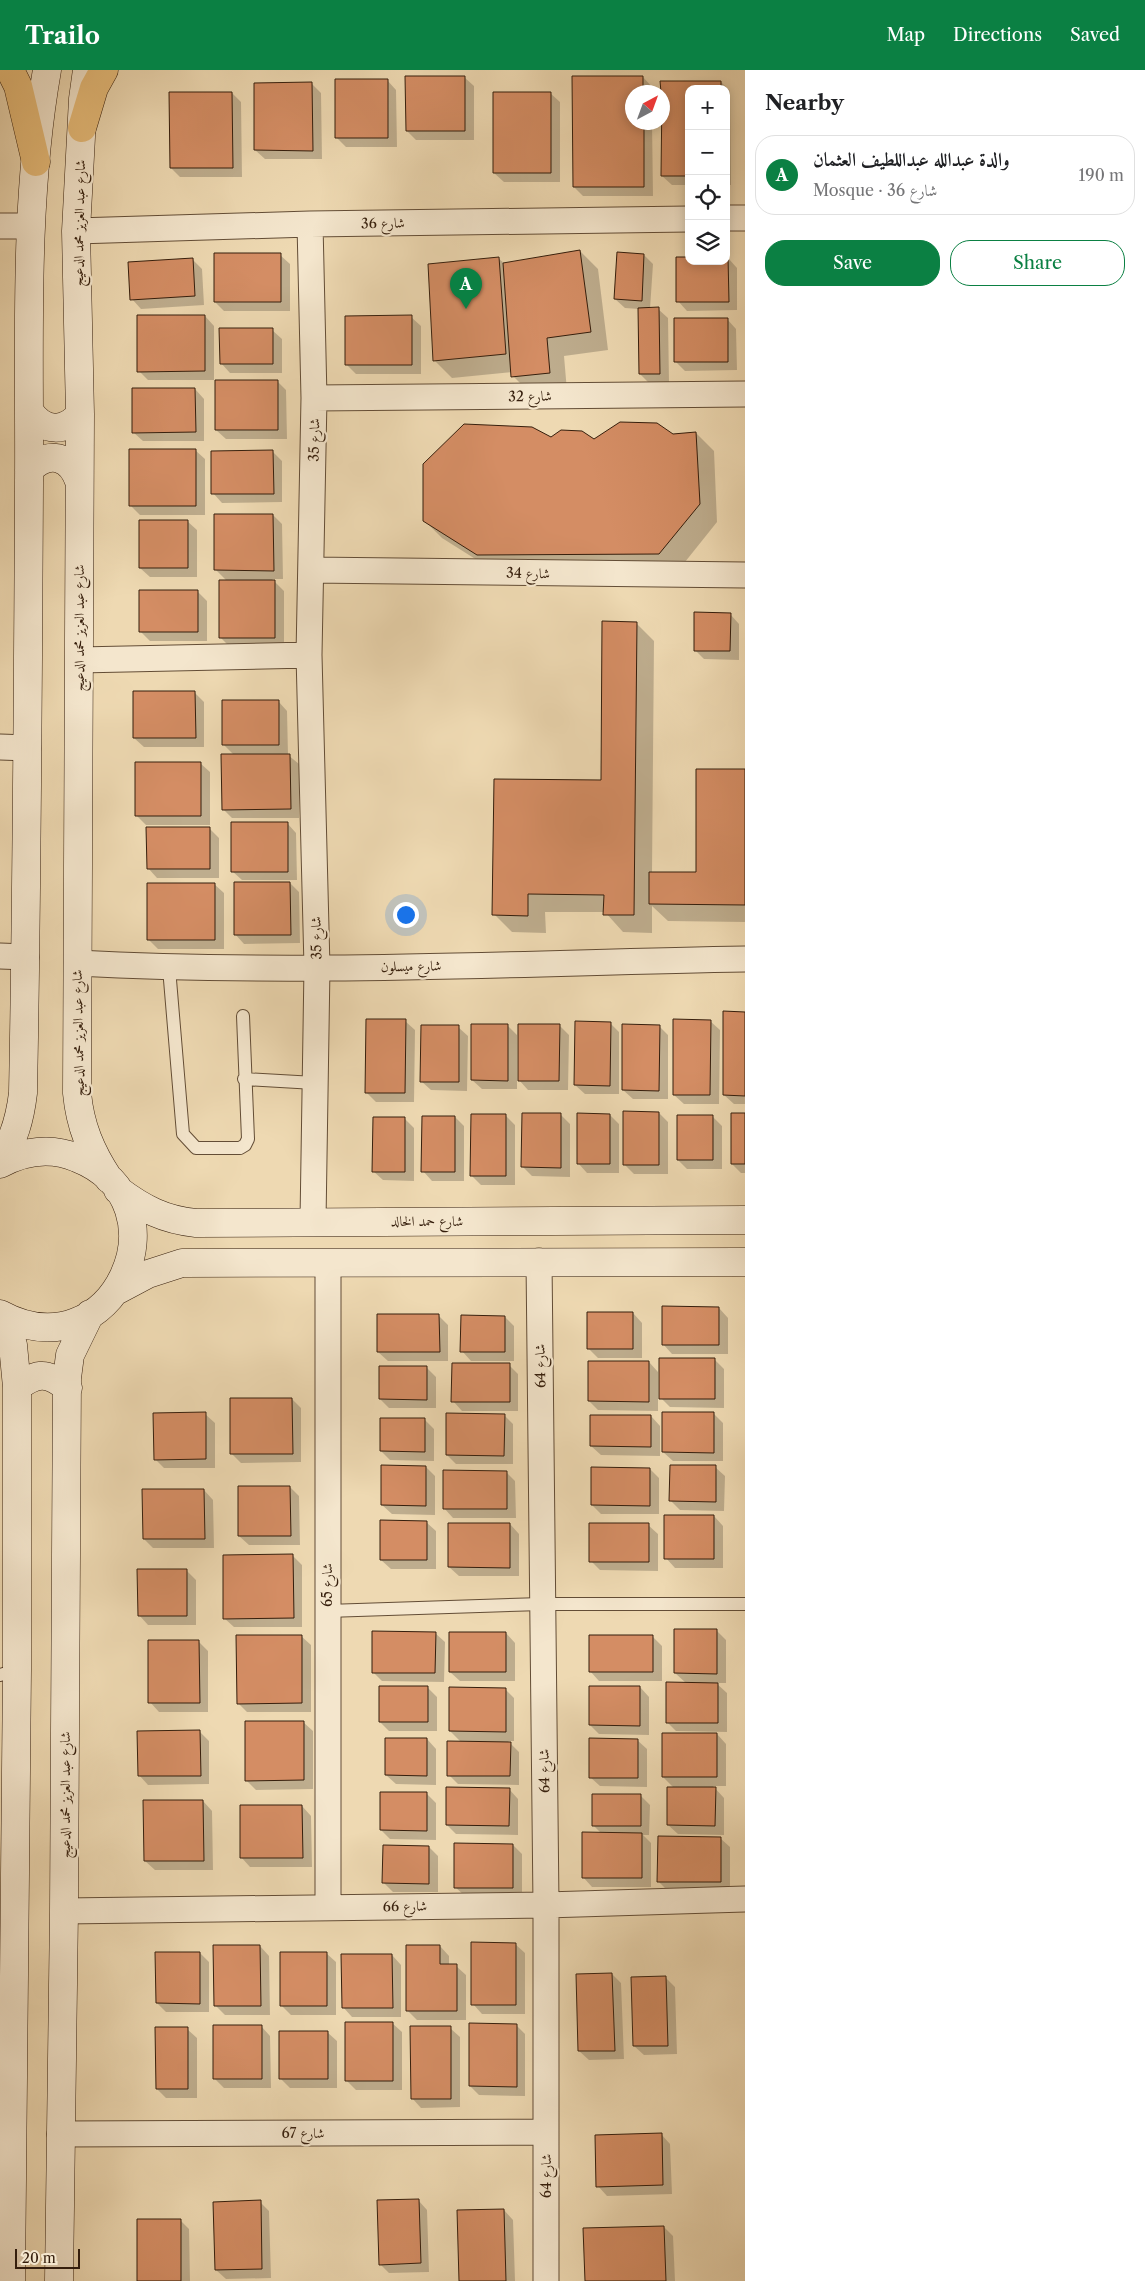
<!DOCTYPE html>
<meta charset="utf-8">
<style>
body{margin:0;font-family:"Libre Caslon Text",Amiri,serif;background:#f6f6f6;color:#202124}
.controls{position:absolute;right:15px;top:15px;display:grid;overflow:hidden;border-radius:10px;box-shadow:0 2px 12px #0003}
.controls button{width:45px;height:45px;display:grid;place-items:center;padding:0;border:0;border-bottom:1px solid #e0e0e0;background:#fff;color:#202124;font:25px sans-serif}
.compass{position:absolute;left:625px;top:15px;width:45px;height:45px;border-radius:50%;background:#fff;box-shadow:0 2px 12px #0003;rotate:41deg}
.scale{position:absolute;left:15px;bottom:12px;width:65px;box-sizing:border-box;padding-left:5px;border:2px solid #351e0c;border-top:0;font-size:14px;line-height:18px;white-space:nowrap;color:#351e0c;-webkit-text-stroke:4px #f4e6cd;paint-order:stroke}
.you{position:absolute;left:405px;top:844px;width:18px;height:18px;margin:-12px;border:4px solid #fff;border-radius:50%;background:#1a73e8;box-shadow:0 0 0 8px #1a73e833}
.badge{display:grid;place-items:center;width:32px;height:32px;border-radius:50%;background:#0b8043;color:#fff;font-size:16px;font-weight:700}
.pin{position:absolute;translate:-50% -41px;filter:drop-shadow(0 1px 2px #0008)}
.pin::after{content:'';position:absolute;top:26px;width:18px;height:15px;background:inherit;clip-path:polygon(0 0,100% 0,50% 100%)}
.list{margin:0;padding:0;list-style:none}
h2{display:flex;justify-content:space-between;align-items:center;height:65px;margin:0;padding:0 20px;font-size:21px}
h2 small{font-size:16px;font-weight:400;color:#757577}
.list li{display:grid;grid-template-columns:32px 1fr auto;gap:15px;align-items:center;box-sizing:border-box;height:80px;margin:0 10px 10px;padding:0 10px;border:1px solid #e0e0e0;border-radius:20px}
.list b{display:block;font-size:19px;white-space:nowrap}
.list p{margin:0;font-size:16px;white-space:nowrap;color:#757577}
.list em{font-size:16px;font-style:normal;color:#757577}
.actions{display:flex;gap:10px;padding:15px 20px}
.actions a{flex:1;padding:11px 0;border:1px solid #0b8043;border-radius:20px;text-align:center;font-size:18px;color:#0b8043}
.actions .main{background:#0b8043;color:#fff}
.icon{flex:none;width:28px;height:28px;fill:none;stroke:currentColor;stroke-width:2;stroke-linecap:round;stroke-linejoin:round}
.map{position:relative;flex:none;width:745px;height:2211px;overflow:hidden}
header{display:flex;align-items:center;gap:30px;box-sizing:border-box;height:70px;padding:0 25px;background:#0b8043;color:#fff}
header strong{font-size:24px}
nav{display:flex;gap:28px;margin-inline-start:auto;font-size:18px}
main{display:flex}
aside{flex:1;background:#fff}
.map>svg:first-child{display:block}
</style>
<header>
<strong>Trailo</strong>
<nav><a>Map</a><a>Directions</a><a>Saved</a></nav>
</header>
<main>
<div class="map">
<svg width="745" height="2211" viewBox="0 0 745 2211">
<rect width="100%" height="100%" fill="#eed9b2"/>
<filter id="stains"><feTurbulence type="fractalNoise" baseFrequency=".004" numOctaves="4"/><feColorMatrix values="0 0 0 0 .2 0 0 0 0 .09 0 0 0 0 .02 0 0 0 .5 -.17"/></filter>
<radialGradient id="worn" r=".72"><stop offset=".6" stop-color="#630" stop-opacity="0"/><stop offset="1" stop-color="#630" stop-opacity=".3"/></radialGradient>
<path fill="#0003" d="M464 7 474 16V70H416L407 61Z
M573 7H643L652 17V22H632V52H652L653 126H583L574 117Z
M387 10 396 20 397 77H346L337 68Z
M662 12H721L730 21 731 115H726V19H689V115H672L662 106Z
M312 14 321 23 322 89H265L255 80Z
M232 23 241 32 242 107H180L171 98Z
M550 23 560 32V112H504L494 103Z
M580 181 598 199 608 280 564 286 567 321 531 324 513 306 512 302 452 308 434 290 498 188 505 194Z
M280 185 290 194V241H224L215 232Z
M644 185 653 194 650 239H658L668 248 669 313H649L640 304 639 239 625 238 615 229Z
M728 188 737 198V240L687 241 678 231 689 191H726Z
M192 189 202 199 204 235 141 239 132 229Z
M205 246 214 256V310H148L139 301Z
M411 247 421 256V304H356L347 295Z
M727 249 736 259 737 300 685 301 675 291Z
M272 260 282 269V303H230L221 293Z
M277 311 286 320 287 369H226L216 360Z
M195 319 204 329V371H143L133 362Z
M696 363 714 381 717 452 677 502H496L442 468 424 450 552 369 594 370Z
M195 380 205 389V445H140L131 436Z
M273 382 282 391V432L222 433 213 423Z
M273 445 282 454 283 509H272L284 521V577H230L220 567 227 511 216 500Z
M187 451 197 460V507H150L140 498Z
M197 521 207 531V571H150L140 561Z
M730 544 739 554V590L704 589 695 580Z
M636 553 654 571 652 803H697L745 700V852L668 851 652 836V863L623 862 605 842H545L546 863 512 862 494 844 602 711Z
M195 623 204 632V677H144L134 668Z
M278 631 287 641 288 685 299 694V748H232L223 739 234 685 224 675Z
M200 693 210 702V755H146L137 746Z
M287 753 296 763 297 810H242L232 801Z
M209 758 219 768V808H157L148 798Z
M290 813 299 822 300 873 244 874 235 864Z
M214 814 224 823V879H158L148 869Z
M745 943V1034H734L724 1025Z
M405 951 415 960 414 1032H376L366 1022Z
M710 951 720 960 719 1034H684L674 1025Z
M610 953 619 962V1024H585L575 1015Z
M507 955 517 965V1019H482L472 1010Z
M559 955 569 965 568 1020H528L519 1010Z
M659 956 668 965V1029H633L623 1020Z
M458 957 468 966 467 1021 431 1020 421 1011Z
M659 1043 668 1052V1104H634L624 1094Z
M561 1045 570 1054V1107L532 1106 523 1097Z
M610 1045 619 1054V1103H587L578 1093Z
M745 1045V1103H741L732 1094Z
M506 1046 515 1055V1115H481L472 1106Z
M455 1047 464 1056V1111H432L423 1101Z
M713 1047 722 1056V1099H687L678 1090Z
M405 1049 414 1058V1111L383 1110 373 1101Z
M719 1238 728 1248V1284H672L663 1274Z
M633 1243 642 1253V1288H598L588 1278Z
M439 1246 448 1255V1291H388L378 1282Z
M505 1247 514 1256V1291H471L462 1281Z
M714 1289 724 1299V1338L670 1337 661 1328Z
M649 1292 658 1302V1341L598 1340 589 1331Z
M509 1295 518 1304V1341H462L453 1331Z
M427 1298 436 1307V1338H389L380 1329Z
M292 1329 301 1338V1392L241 1393 231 1383Z
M205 1344 215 1353V1398H164L155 1389Z
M714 1344 723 1353V1391H673L663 1382Z
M504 1345 513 1354V1394H456L447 1385Z
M651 1346 660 1356V1386L601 1385 591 1376Z
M425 1350 434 1359V1391L390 1390 381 1381Z
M426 1397 435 1406V1445L392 1444 382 1435Z
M715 1397 725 1406 724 1441 680 1440 671 1431Z
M650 1399 659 1408V1444H601L592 1435Z
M506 1402 515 1411 516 1448H453L444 1438Z
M290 1417 299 1426 300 1475H249L239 1466Z
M204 1420 213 1430 214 1478H153L144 1469Z
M714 1446 723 1456V1498H675L666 1488Z
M426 1452 436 1461V1499H391L381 1490Z
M510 1454 519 1464V1506H459L449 1497Z
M648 1455 658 1464V1501L600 1500 591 1491Z
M293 1486 302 1495V1557H234L224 1548Z
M186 1500 196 1510V1555H148L139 1545Z
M717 1561 726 1570V1613H716L727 1623V1662L676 1661 667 1652 686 1613 675 1603Z
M435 1563 445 1572 444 1612 382 1611 373 1602Z
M506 1563 515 1573V1611H460L450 1602Z
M301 1566 311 1575V1642H247L238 1633Z
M653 1567 662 1576V1611H599L590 1601Z
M198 1571 208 1581V1642H159L150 1632Z
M640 1617 649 1627V1665L599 1664 590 1655Z
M428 1618 437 1627V1661H389L380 1652Z
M505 1619 514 1628V1671H508L519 1682V1715L458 1714 449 1705 462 1673 450 1661Z
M303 1652 313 1661V1719L256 1720 246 1710Z
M200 1662 209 1671V1714L148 1715 139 1705Z
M717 1664 726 1674V1716H713L724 1728V1765L678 1764 668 1755 674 1718 663 1707Z
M427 1669 436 1679V1715L396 1714 386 1705Z
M637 1670 647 1679V1717L600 1716 590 1707Z
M509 1719 518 1729V1765L456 1764 447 1755Z
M427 1724 436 1733V1770L390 1769 381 1760Z
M640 1725 650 1735 649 1765H643L651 1773V1817H592L583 1807 602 1764 593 1755Z
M203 1731 212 1741 213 1800H155L145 1791Z
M302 1736 311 1746 312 1797H250L241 1787Z
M720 1768 730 1777V1821H668L658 1811Z
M513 1775 522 1784V1827L465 1826 455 1817Z
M429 1777 438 1786V1822H393L384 1813Z
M515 1874 525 1883V1944H482L473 1934Z
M260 1876 269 1886 270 1945H225L215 1935Z
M440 1876 449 1886V1896H456L466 1905V1950H417L408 1941Z
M200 1883 209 1892V1942H166L157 1933Z
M326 1883 336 1892V1945H291L282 1936Z
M392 1885 401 1895V1947H352L343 1937Z
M612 1904 621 1913 624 1989 589 1990 579 1981Z
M665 1907 675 1917 677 1984 644 1985 634 1976Z
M392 1953 402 1962V2020H356L347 2011Z
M516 1955 525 1964V2026L479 2025 470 2016Z
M261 1956 270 1966 271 2018H224L214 2008Z
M450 1958 460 1967V2037L421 2038 412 2028Z
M187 1959 197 1968V2028H166L157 2019Z
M327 1962 337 1971V2018H290L281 2009Z
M661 2064 670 2074 672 2124 607 2126 598 2116Z
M418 2130 427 2140 429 2202 389 2203 380 2194Z
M260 2132 269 2141 271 2208 226 2209 216 2200Z
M504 2140 513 2150 515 2211H460Z
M180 2150 189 2159 190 2211H138Z
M664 2157 673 2166 675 2211H586Z"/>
<path fill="#d48d64" stroke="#351e0c" d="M405 6H465V61H406Z
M572 6H643V22H632V52H644V117H573Z
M335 9H388V68H335Z
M660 11H721V19H689V106H661L662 22H661Z
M312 12 313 81 254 80V13Z
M169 22H232L233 98H170Z
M493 22H551V103H493Z
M580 180 591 262 547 268 550 303 511 307 503 193Z
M617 182 644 184 642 231 614 229Z
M214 183H281V232H214Z
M499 187 506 284 433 291 428 194Z
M676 187H689V191H726V187H728L729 232H676Z
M193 188 195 226 130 230 128 192Z
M659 237 660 304H639L638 238Z
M137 245H205V301L137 302Z
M412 245V295H345V246Z
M674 248H728V292H674Z
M219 258H273V294H220Z
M215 310H278V360H215Z
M132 318H195L196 362 132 363Z
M620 352 657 353 673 364 696 362 700 434 659 484 477 485 423 451V394L464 354 532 357 551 367 561 360 582 361 594 369Z
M129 379H196V436H129Z
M273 380 274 424H211V381Z
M214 444H273L274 501 214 500Z
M139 450H188V498H139Z
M219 510H275V568H219Z
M139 520H198V562H139Z
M694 542 731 543 730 581H694Z
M602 551 637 552 634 845H603L604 825 528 824V846L492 845 494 709 601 710Z
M133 621H195L196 668H133Z
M222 630H279V675H222Z
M221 684H290L291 739 222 740Z
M135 692H201V746H135Z
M696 699H745V835L649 834V802H696Z
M231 752H288V802H231Z
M146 757H210V799H147Z
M234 812H290L291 865H234Z
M147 813H215V870H147Z
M723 941 745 942V1026L723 1025Z
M366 949H406L405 1023H365Z
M673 949 711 950 710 1025H673Z
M575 951 611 952 610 1016 574 1015Z
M471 954H508V1011L471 1010Z
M518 954H560L559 1011H518Z
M622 954 660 955 659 1021 622 1020Z
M421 955H459V1012H420Z
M623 1041 659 1042V1095H623Z
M522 1043H561V1098L521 1097Z
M577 1043 610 1044V1094H577Z
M731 1043H745V1094H731Z
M471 1044H506V1106H470Z
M677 1045H713V1090H677Z
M422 1046H455V1102H421Z
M373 1047H405V1102H372Z
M662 1236 719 1237V1275H662Z
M587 1242H633V1279H587Z
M377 1244H439L440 1282H377Z
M461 1245 505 1246V1282H460Z
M659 1288H715V1329H659Z
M588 1291H649V1332L588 1331Z
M452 1293H510V1332H451Z
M379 1296H427V1330L379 1329Z
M230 1328H292L293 1384H230Z
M206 1342V1389L154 1390 153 1343Z
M662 1342H714V1383L662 1382Z
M446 1343 505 1344 504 1386 446 1385Z
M590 1345H651V1377L590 1376Z
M380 1348H425V1382L380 1381Z
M381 1395 426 1396V1436L381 1435Z
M670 1395H716V1432L669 1431Z
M591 1397 650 1398V1436L591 1435Z
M443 1400 507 1401V1439H443Z
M238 1416H290L291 1466H238Z
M142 1419H204L205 1469H143Z
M664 1445H714V1489H664Z
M380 1450 427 1451V1490H380Z
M448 1453H510V1498L448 1497Z
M589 1453H649V1492H589Z
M293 1484 294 1548 223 1549V1485Z
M137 1499H187V1546H138Z
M674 1559H717V1604L674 1603Z
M372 1561 436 1562 435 1603H372Z
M449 1562H506V1602H449Z
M236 1565H302V1633L237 1634Z
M589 1565H653V1602H589Z
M148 1570H199L200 1633H148Z
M666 1612 718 1613V1653H666Z
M379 1616H428V1652H379Z
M589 1616H640V1656L589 1655Z
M449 1617 506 1618V1662L449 1661Z
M245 1651H304V1710L245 1711Z
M200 1660 201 1706H138L137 1661Z
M662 1663H717V1707H662Z
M385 1668H427V1706L385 1705Z
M589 1668 638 1669V1708H589Z
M447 1671 511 1672 510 1706H447Z
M446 1717 510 1718 509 1756 446 1755Z
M667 1717H716L715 1756 667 1755Z
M380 1722H427V1761L380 1760Z
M592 1724H641V1756H592Z
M143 1730H203L204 1791H144Z
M240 1735H302L303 1788H240Z
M582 1762 642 1763V1808H582Z
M658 1766 721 1767V1812H657Z
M454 1773 513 1774V1818H454Z
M383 1775 429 1776V1814L382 1813Z
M471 1872 516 1873V1935H471Z
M213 1875H260L261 1936H214Z
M406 1875H440V1894H457V1941H406Z
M155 1882H200V1934L156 1933Z
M280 1882H327V1936H280Z
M341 1884H392L393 1938H342Z
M612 1903 615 1981H578L576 1904Z
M666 1906 668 1976H633L631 1907Z
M345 1952H393V2011H345Z
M469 1953 517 1954V2017L469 2016Z
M213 1955H262V2009H213Z
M410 1956H451V2029H411Z
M155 1957H188V2019H156Z
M279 1961H328V2009H279Z
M662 2063 663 2115 596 2117 595 2065Z
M419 2129 421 2193 379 2195 377 2130Z
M261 2130 262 2199 215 2200 213 2132Z
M504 2139 506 2211H459L457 2140Z
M137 2149H181V2211H137Z
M664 2156 666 2211H585L583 2158Z"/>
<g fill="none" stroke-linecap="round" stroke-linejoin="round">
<g stroke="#634d36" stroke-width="14">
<path id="lane" d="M169 898 183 1064 196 1078H240L245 1075 248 1069 243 946
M244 1009 315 1013
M327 1541 542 1534H745
M0 1605 17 1600"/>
</g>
<g stroke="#634d36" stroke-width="27">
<path id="street" d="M726 148H745
M310 154 314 328 309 585 317 897 313 1151
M0 156H30
M76 161 310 154 689 149
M314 328 745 324
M311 500 745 505
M79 590 309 585
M0 677 28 678
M0 886 26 887
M77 893C299 905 523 893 745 889
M539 1191 546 1835V2211
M328 1193V1837
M64 1841 546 1835 745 1829
M60 2064 546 2062"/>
</g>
<g stroke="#351e0c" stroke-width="29">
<path id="secondary" d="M87 0 83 29 76 161 80 344 77 1023C80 1056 91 1082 109 1109
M30 342C44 362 65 363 80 344
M29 400C48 380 70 385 79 411
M0 1091C14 1070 20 1049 23 1023 27 821 28 619 29 416 30 278 23 137 47 0
M0 1094C24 1081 51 1077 77 1088 191 1133 113 1306 0 1244
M118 1120C143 1139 165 1150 196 1153L745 1150
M116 1221 148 1204 182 1193 745 1192
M0 1245 13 1275 17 1317V1600L11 2211
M17 1317C38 1302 47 1302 68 1318
M59 2211 64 1841 67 1308 70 1285 90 1244"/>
</g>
<g stroke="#351e0c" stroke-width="29">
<path id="primary" d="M10 0 18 16 36 92
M82 58 94 18 104 0"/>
</g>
<use href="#lane" stroke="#f4e6cd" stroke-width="12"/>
<use href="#street" stroke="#f4e6cd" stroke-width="25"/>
<use href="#secondary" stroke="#f4e6cd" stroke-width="28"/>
<use href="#primary" stroke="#e7bc79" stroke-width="28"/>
</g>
<g text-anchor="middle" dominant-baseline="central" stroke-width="4.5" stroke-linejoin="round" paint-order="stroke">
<g font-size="14" fill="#351e0c" stroke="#f4e6cd">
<text transform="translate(79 153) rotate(-89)">شارع عبد العزيز محمد الدعيج</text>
<text transform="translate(383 153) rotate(-1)">شارع 36</text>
<text transform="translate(530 326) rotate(-1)">شارع 32</text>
<text transform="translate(314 370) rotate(-89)">شارع 35</text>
<text transform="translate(528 503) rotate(1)">شارع 34</text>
<text transform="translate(79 558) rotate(-90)">شارع عبد العزيز محمد الدعيج</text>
<text transform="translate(316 868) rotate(-91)">شارع 35</text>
<text transform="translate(411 896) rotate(-1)">شارع ميسلون</text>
<text transform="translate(78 963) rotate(-91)">شارع عبد العزيز محمد الدعيج</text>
<text x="427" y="1151">شارع حمد الخالد</text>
<text transform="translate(540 1296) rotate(-91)">شارع 64</text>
<text transform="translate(327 1515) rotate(-90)">شارع 65</text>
<text transform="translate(544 1701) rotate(-91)">شارع 64</text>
<text transform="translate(65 1725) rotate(-90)">شارع عبد العزيز محمد الدعيج</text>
<text transform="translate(405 1836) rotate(-1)">شارع 66</text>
<text x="303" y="2063">شارع 67</text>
<text transform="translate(546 2106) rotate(-90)">شارع 64</text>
</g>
</g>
<rect width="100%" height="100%" filter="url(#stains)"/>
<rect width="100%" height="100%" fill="url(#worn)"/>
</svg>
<div class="controls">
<button>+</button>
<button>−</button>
<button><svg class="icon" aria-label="locate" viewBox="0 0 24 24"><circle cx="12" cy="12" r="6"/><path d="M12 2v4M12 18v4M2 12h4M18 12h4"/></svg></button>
<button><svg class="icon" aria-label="layers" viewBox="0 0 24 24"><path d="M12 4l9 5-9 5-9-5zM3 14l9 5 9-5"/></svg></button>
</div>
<svg class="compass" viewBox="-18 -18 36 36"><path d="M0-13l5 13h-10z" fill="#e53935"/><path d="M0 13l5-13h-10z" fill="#757577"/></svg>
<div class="scale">20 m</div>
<div class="you"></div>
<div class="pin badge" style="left:466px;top:239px">A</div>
</div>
<aside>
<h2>Nearby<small></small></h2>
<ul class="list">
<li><span class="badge">A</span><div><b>والدة عبدالله عبداللطيف العثمان</b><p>Mosque · شارع 36</p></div><em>190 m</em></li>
</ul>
<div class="actions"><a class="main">Save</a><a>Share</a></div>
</aside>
</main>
